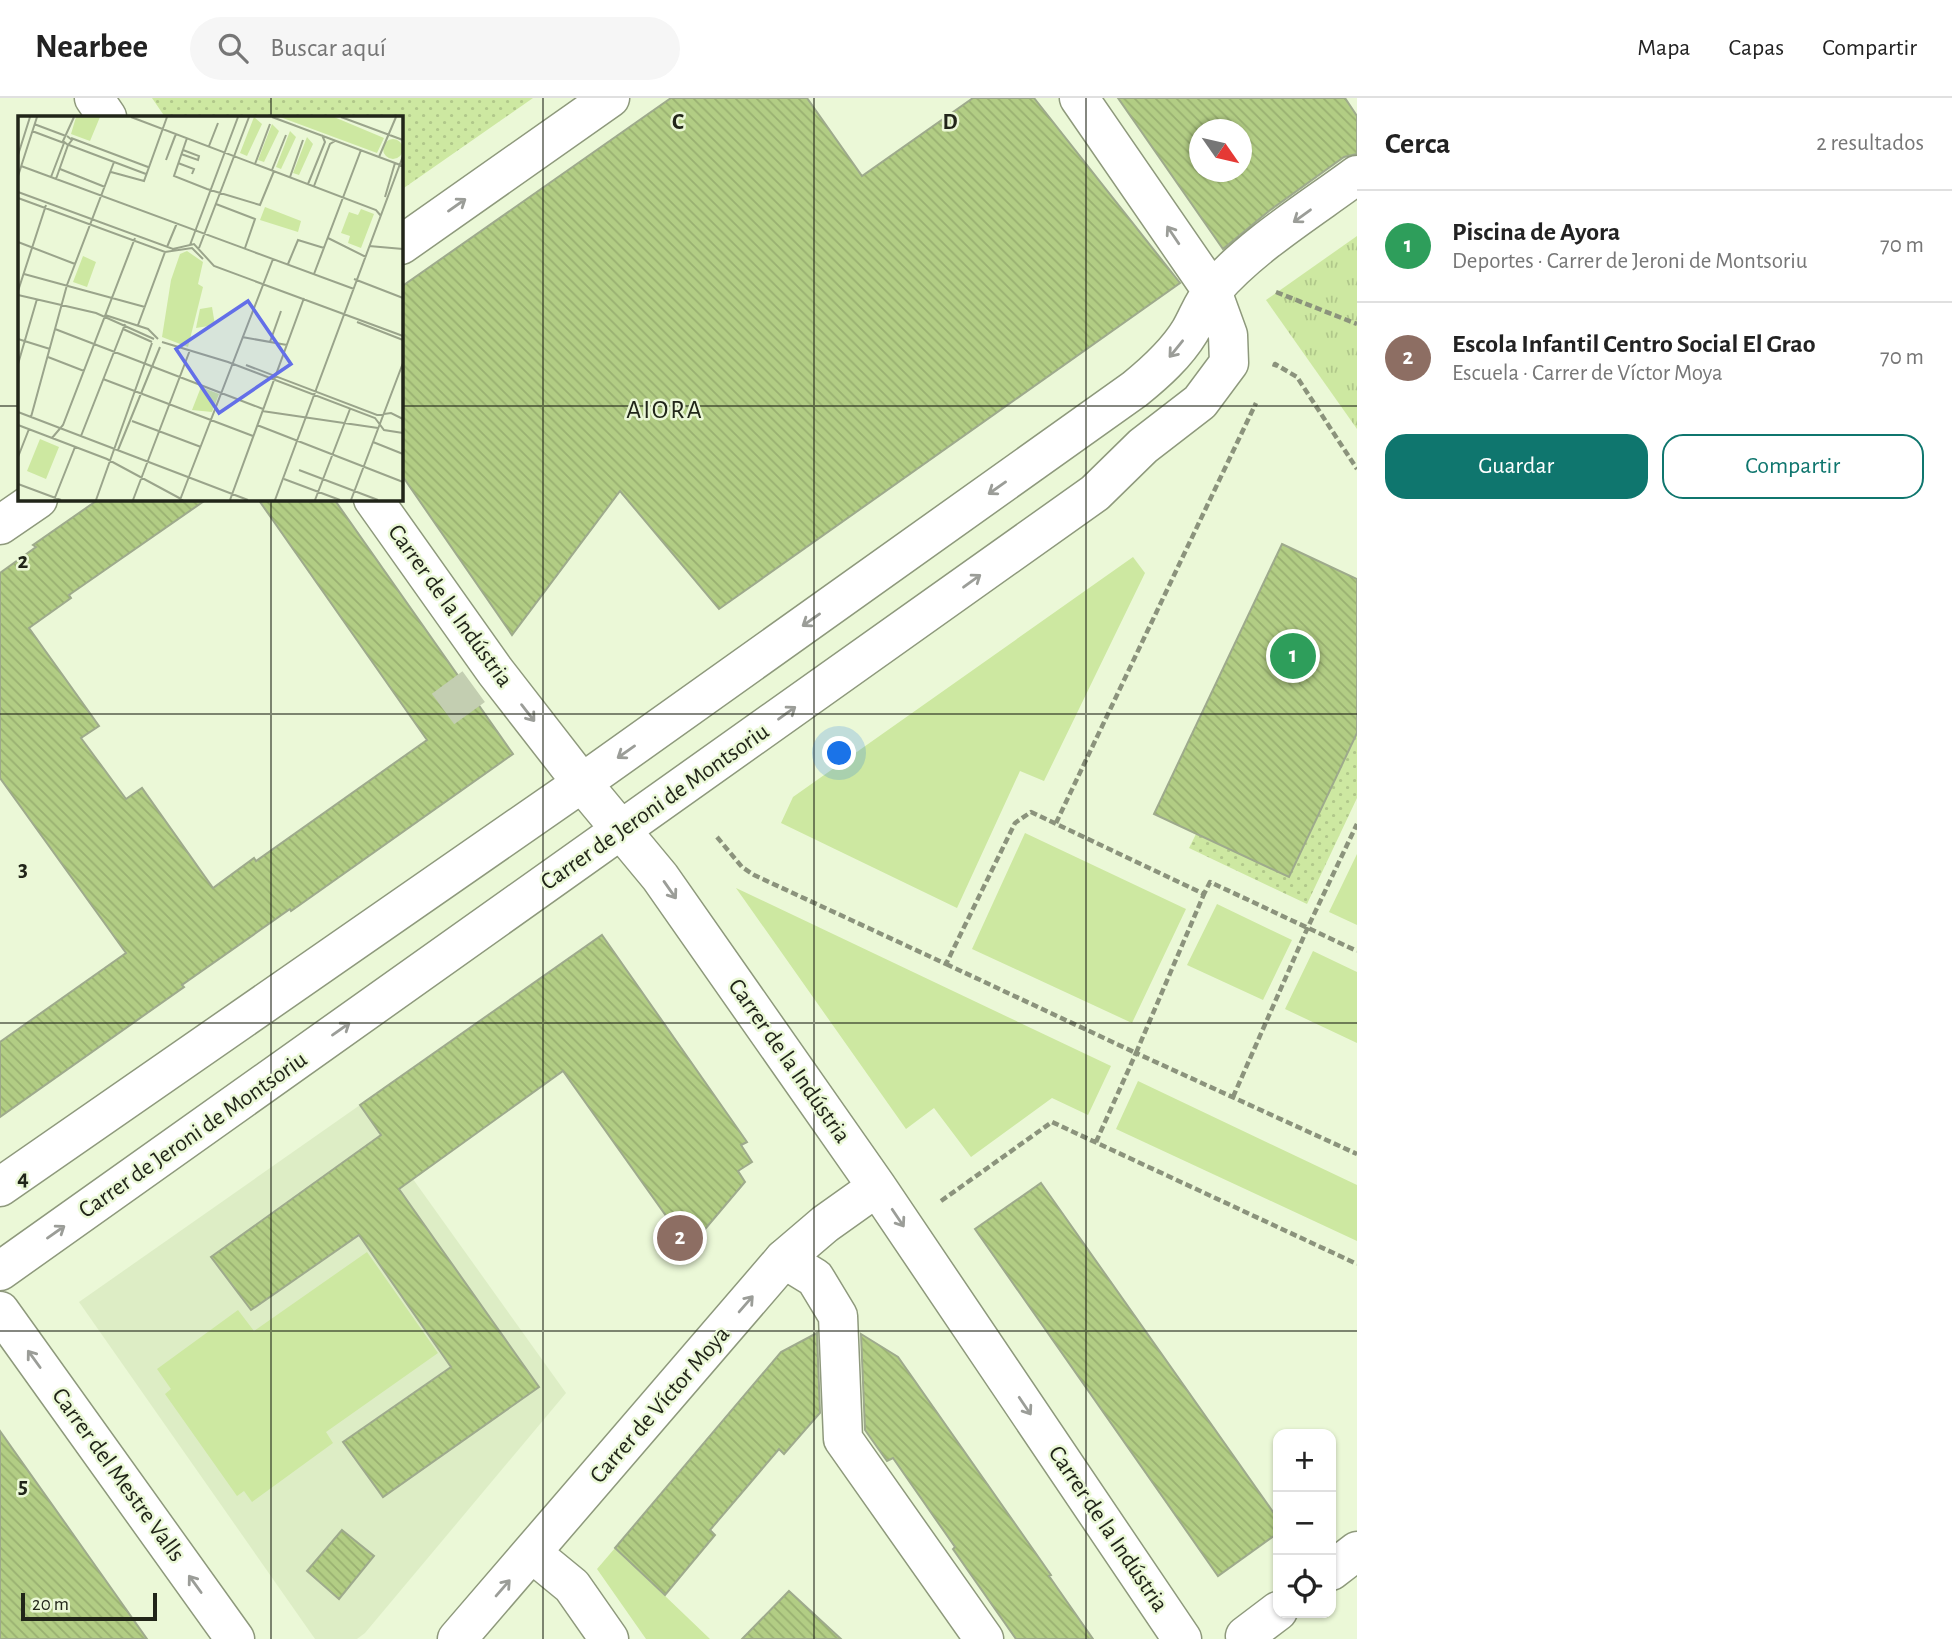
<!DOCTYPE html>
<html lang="es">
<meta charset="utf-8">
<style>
body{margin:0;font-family:"Alegreya Sans",sans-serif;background:#f6f6f6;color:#222}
.controls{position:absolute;right:21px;bottom:21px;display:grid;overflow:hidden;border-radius:14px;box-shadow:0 2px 5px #0004}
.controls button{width:63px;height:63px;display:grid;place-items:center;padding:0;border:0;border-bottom:2px solid #e0e0e0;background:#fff;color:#222;font:35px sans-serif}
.compass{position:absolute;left:1189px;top:21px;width:63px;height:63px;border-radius:50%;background:#fff;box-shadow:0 2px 5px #0004;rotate:124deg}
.scale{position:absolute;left:21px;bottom:18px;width:136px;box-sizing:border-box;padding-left:7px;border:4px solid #212519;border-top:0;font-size:19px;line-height:24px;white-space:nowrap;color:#212519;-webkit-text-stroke:5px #ebf8d7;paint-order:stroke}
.you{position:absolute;left:840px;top:656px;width:24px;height:24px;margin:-18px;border:5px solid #fff;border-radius:50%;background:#1a73e8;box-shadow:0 0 0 10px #1a73e833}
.badge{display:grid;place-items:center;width:46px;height:46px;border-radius:50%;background:#0f766e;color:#fff;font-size:23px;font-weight:700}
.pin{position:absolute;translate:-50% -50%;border:4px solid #fff;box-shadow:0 2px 7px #0006}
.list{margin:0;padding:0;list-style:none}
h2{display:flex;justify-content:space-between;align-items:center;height:91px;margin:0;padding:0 28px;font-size:30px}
h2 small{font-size:23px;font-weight:400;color:#767676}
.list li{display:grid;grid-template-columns:46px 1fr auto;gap:21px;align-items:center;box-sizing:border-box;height:112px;padding:0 28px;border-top:2px solid #e0e0e0}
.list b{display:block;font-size:26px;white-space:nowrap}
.list p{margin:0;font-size:23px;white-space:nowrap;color:#767676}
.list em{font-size:23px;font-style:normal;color:#767676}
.actions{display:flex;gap:14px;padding:21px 28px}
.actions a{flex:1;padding:16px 0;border:2px solid #0f766e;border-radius:21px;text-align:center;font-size:24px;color:#0f766e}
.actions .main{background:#0f766e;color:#fff}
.icon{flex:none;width:38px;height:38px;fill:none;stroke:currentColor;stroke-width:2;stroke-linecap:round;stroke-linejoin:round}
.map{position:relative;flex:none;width:1357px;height:1541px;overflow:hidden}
header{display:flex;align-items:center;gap:42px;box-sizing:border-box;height:98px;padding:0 35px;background:#fff;border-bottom:2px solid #e0e0e0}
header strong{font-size:33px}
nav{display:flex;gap:38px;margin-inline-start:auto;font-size:24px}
.search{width:490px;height:63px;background:#f6f6f6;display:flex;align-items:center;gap:18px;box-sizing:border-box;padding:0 24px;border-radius:38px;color:#767676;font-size:26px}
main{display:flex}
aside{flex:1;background:#fff}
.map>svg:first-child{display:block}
</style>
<header>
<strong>Nearbee</strong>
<div class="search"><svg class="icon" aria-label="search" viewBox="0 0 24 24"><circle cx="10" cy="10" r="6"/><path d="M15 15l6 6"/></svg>Buscar aquí</div>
<nav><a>Mapa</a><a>Capas</a><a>Compartir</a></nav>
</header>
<main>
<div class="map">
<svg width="1357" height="1541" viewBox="0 0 1357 1541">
<defs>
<pattern id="park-tufts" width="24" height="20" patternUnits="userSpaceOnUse" patternTransform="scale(1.75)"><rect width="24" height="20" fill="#cde8a1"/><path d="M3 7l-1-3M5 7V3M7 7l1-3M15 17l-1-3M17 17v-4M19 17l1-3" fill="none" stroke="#b0c78a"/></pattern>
<pattern id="garden-dots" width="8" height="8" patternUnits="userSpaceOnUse" patternTransform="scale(1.75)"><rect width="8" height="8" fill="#cde8a1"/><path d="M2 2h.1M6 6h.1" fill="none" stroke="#b0c78a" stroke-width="1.8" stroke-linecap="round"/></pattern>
<pattern id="building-back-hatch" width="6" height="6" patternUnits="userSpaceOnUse" patternTransform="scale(1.75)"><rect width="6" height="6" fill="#b2cd84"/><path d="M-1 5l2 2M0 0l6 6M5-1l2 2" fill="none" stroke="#99b071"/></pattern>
</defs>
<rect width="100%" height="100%" fill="#ebf8d7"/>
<path fill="#ddedc5" d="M360 1007 566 1295 365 1535 357 1541H315L79 1204Z"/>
<path fill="#cde8a1" d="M1133 459 1145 475 1044 683 1020 673 957 810 781 725 793 699Z
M1025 735 1186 811 1132 925 972 851Z
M1357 756V827L1329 814Z
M736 790 1111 968 1088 1017 1052 1000 971 1059 934 1010 906 1031Z
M1217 806 1292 842 1263 902 1187 867Z
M1313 853 1357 874V945L1285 911Z
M1138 983 1357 1087V1143L1116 1031Z
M367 1154 438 1255 326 1334 333 1345 252 1404 244 1393 237 1398 165 1296 171 1291 157 1271 238 1212 254 1233Z
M615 1450 710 1541H646L597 1471Z"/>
<path fill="url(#park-tufts)" d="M1357 138V331L1266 202Z"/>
<path fill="url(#garden-dots)" d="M152 0H533L401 92V19H165Z
M1357 635V700L1307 806 1189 750 1196 736 1289 779Z"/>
<path fill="url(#building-back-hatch)" stroke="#9eaa8c" stroke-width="2" fill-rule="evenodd" d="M671 0H807L862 78 973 0H1034L1180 185 719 511 620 393 512 537 401 376V189Z
M1118 0H1345L1357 18V56L1344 59 1269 113 1223 151ZM1200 32H1242V74H1200Z
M99 401H207L69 497 71 500 29 530 99 628 81 640 126 701 142 690 213 790 254 760 256 763 427 642 258 401H334L513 656 291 813 290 811 182 887 184 889 0 1019V944L126 855 0 680V475L36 449 33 447Z
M1282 446 1357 481V635L1289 779 1154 716Z
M602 837 747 1044 741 1047 752 1064 738 1073 745 1084 689 1150 563 973 399 1091 539 1289 383 1399 343 1344 451 1269 359 1137 251 1212 211 1159 381 1037 360 1007Z
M1041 1085 1278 1421V1435L1218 1478 975 1131Z
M817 1235 820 1315 784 1356 779 1351 745 1391 710 1432 715 1437 665 1497 615 1450 781 1254Z
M861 1236 898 1259 1051 1477 1049 1478 1093 1541H1016L953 1451 955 1449 893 1360 887 1363 865 1332Z
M0 1333 75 1439 147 1541H0Z
M342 1432 374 1458 339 1501 307 1473Z
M789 1493 841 1541H742Z"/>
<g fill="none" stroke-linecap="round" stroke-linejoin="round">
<path stroke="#c3ceb1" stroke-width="38" stroke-dasharray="38 19" stroke-linecap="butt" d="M443 611 495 573"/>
<g stroke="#8e997c" stroke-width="41">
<path id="pedestrian" d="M784 1161 815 1180 838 1218 843 1341 984 1541
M1331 1473 1357 1453
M1245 1538 1278 1513"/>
</g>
<g stroke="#8e997c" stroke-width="41">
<path id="minor" d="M94 0 107 19
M401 147 610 0
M373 401 495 573 582 685 660 779 877 1089 1182 1541
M0 427 38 401
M0 1089 582 685 1135 291C1156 274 1176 256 1190 233 1198 219 1204 202 1214 191 1251 148 1311 111 1357 77
M0 1173 1095 395 1143 348 1200 304 1229 265 1228 237 1212 193 1079 0
M0 1213 235 1541
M533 1456 572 1488 609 1541
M457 1541 784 1161 825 1126 877 1089"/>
</g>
<path stroke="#8b937c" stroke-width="4.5" stroke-dasharray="7 3.5" stroke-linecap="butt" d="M1276 194 1357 226
M1274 269 1275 266 1297 279 1357 371
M1056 725 1256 305
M717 739 742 769 754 777 946 866 1015 725 1031 714 1204 796 1210 784 1357 853
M946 866 1136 955 1204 796
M1233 999 1308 829 1357 726
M1096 1044 1136 955 1357 1056
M941 1103 1052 1024 1357 1166"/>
<use href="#pedestrian" stroke="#fff" stroke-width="38"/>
<use href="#minor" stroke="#fff" stroke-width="38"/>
</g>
<defs><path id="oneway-shaft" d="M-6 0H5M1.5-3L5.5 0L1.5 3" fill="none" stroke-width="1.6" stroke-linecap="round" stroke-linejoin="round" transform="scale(1.75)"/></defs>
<g stroke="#9b9d98">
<use href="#oneway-shaft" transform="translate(457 107) rotate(-35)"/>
<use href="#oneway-shaft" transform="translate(1302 118) rotate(144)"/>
<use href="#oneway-shaft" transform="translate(1173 137) rotate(-124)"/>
<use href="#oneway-shaft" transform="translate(1176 251) rotate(129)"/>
<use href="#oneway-shaft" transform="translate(997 390) rotate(145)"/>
<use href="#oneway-shaft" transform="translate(972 483) rotate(-36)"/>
<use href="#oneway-shaft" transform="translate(811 522) rotate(145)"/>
<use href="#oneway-shaft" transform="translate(528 615) rotate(52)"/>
<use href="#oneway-shaft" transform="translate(787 615) rotate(-36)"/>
<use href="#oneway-shaft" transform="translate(626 654) rotate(145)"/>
<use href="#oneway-shaft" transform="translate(670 792) rotate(55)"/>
<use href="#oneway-shaft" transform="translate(341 931) rotate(-35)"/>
<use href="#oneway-shaft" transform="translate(898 1120) rotate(56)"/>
<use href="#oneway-shaft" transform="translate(56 1134) rotate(-35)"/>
<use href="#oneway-shaft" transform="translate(746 1206) rotate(-49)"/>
<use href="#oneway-shaft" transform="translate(34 1261) rotate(-126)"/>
<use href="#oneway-shaft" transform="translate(1025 1308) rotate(56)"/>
<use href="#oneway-shaft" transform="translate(195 1486) rotate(-126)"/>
<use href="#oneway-shaft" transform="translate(503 1490) rotate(-49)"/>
</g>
<path fill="none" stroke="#212519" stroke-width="2" stroke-opacity="0.55" d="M271 0V19M543 0V1541M814 0V1541M1086 0V1541M0 308H19M401 308H1357M271 401V1541M0 616H1357M0 925H1357M0 1233H1357"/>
<g text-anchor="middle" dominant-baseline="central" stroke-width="5" stroke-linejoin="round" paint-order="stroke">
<g font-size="24" fill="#212519" stroke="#ebf8d7">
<text transform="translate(450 508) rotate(54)">Carrer de la Indústria</text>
<text transform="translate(655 709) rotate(-35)">Carrer de Jeroni de Montsoriu</text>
<text transform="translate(789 963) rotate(55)">Carrer de la Indústria</text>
<text transform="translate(193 1037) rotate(-35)">Carrer de Jeroni de Montsoriu</text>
<text transform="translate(660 1307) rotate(-49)">Carrer de Víctor Moya</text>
<text transform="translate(118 1377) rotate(54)">Carrer del Mestre Valls</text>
<text transform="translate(1108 1431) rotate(56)">Carrer de la Indústria</text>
</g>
<g font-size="26" letter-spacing="2" fill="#212519" stroke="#ebf8d7">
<text x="665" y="312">AIORA</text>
</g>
</g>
<g transform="translate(18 18)">
<rect width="385" height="385" fill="#ebf8d7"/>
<path d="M194 191 197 209 178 212 182 193Z" fill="#cde8a1"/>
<path d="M58 1H82L72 25 53 18ZM236 1 244 8 229 40 222 37ZM254 8 261 15 246 46 240 44ZM272 15 278 21 263 53 258 51ZM289 21 295 28 281 59 275 57ZM343 93 356 98 343 132 330 127 332 120 323 117 331 96 340 99ZM169 135 185 146 180 168 185 171 170 231 144 221 153 164 162 138ZM65 140 78 146 69 171 55 166ZM22 323 41 331 28 363 9 355Z" fill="#cde8a1"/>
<path d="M262 1H316L366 22 359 37ZM365 33a10 10 0 1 1 20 0a10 10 0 1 1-20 0ZM247 91 283 105 280 116 242 104ZM183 271 201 278 194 296 174 294Z" fill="#cde8a1"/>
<path fill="none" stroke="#9aa48b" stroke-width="2" d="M113 1 358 94 363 100M254 1 385 50M323 1 385 24M16 8 48 20M14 15 46 27M49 20 54 24 50 29 45 25 56 1M157 20 148 44 158 18M53 22 130 51M169 22 156 60 189 73 242 89 256 55M51 29 128 58M191 30 200 7M163 38 180 44 181 40 165 34M0 39 12 1M361 41 378 1M160 47 176 53 174 58M237 48 252 8M3 50 336 173M42 53 87 71M254 54 268 19M93 56 126 65 149 1M0 60 19 1M33 61 46 27M272 61 285 24M38 63 50 29M290 68 307 26 304 19M296 70 312 28 317 25M0 76 155 133 176 128 196 150 385 220M367 81 377 47M0 82 147 136 174 132 185 143M198 88 237 103 227 132M310 122 348 141M0 126 57 148M172 129 220 1M351 130 385 133M149 131 159 107M181 132 231 1M270 148 280 124 306 132M6 158 127 191M296 158 343 34M336 163 385 182M0 175 28 89M0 179 78 197 136 223M87 199 130 213 140 223M339 206 385 224M120 209 147 136M37 213 245 293M105 213 134 226M224 221 269 229M0 223 32 233M144 226 210 246 357 302 366 314 385 317M252 226 263 195M30 241 66 255M0 248 19 183M228 249 359 299 373 297 385 303M85 263 235 320M244 295 360 312M0 296 230 384M13 301 49 169 96 46M114 305 183 331M0 309 89 343 165 384M239 309 385 366M63 320 107 208M34 322 45 309 117 122M355 326 385 338M100 334 142 231M0 341 11 313M281 354 360 384M266 363 322 384M0 368 43 384M36 384 57 331M78 384 134 227M115 384 172 234M162 384 255 143M212 384 286 182M257 384 385 40M297 384 332 293M333 384 385 247"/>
<path fill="#636fe8" fill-opacity="0.15" stroke="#636fe8" stroke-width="3.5" d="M230 185 273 248 201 297 158 233Z"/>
<rect width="385" height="385" fill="none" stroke="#212519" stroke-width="3.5"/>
</g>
<g font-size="23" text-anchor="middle" font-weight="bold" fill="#212519" stroke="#ebf8d7" stroke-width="5" stroke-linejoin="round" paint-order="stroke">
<text x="678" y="31">C</text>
<text x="950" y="31">D</text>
<text x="23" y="470">2</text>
<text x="23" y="778">3</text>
<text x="23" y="1087">4</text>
<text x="23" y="1395">5</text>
</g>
</svg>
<div class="controls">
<button>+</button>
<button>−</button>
<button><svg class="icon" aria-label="locate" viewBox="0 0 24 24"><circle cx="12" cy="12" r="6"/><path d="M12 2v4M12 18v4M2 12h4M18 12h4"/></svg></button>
</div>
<svg class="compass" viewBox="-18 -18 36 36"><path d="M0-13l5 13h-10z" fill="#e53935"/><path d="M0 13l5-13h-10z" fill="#767676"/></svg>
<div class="scale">20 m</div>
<div class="you"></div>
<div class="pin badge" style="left:1293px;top:558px;background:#2e9e5b">1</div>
<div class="pin badge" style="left:680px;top:1140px;background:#8d6e63">2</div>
</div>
<aside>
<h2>Cerca<small>2 resultados</small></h2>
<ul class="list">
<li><span class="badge" style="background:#2e9e5b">1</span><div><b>Piscina de Ayora</b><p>Deportes · Carrer de Jeroni de Montsoriu</p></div><em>70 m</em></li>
<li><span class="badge" style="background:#8d6e63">2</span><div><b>Escola Infantil Centro Social El Grao</b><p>Escuela · Carrer de Víctor Moya</p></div><em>70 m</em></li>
</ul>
<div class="actions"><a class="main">Guardar</a><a>Compartir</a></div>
</aside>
</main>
